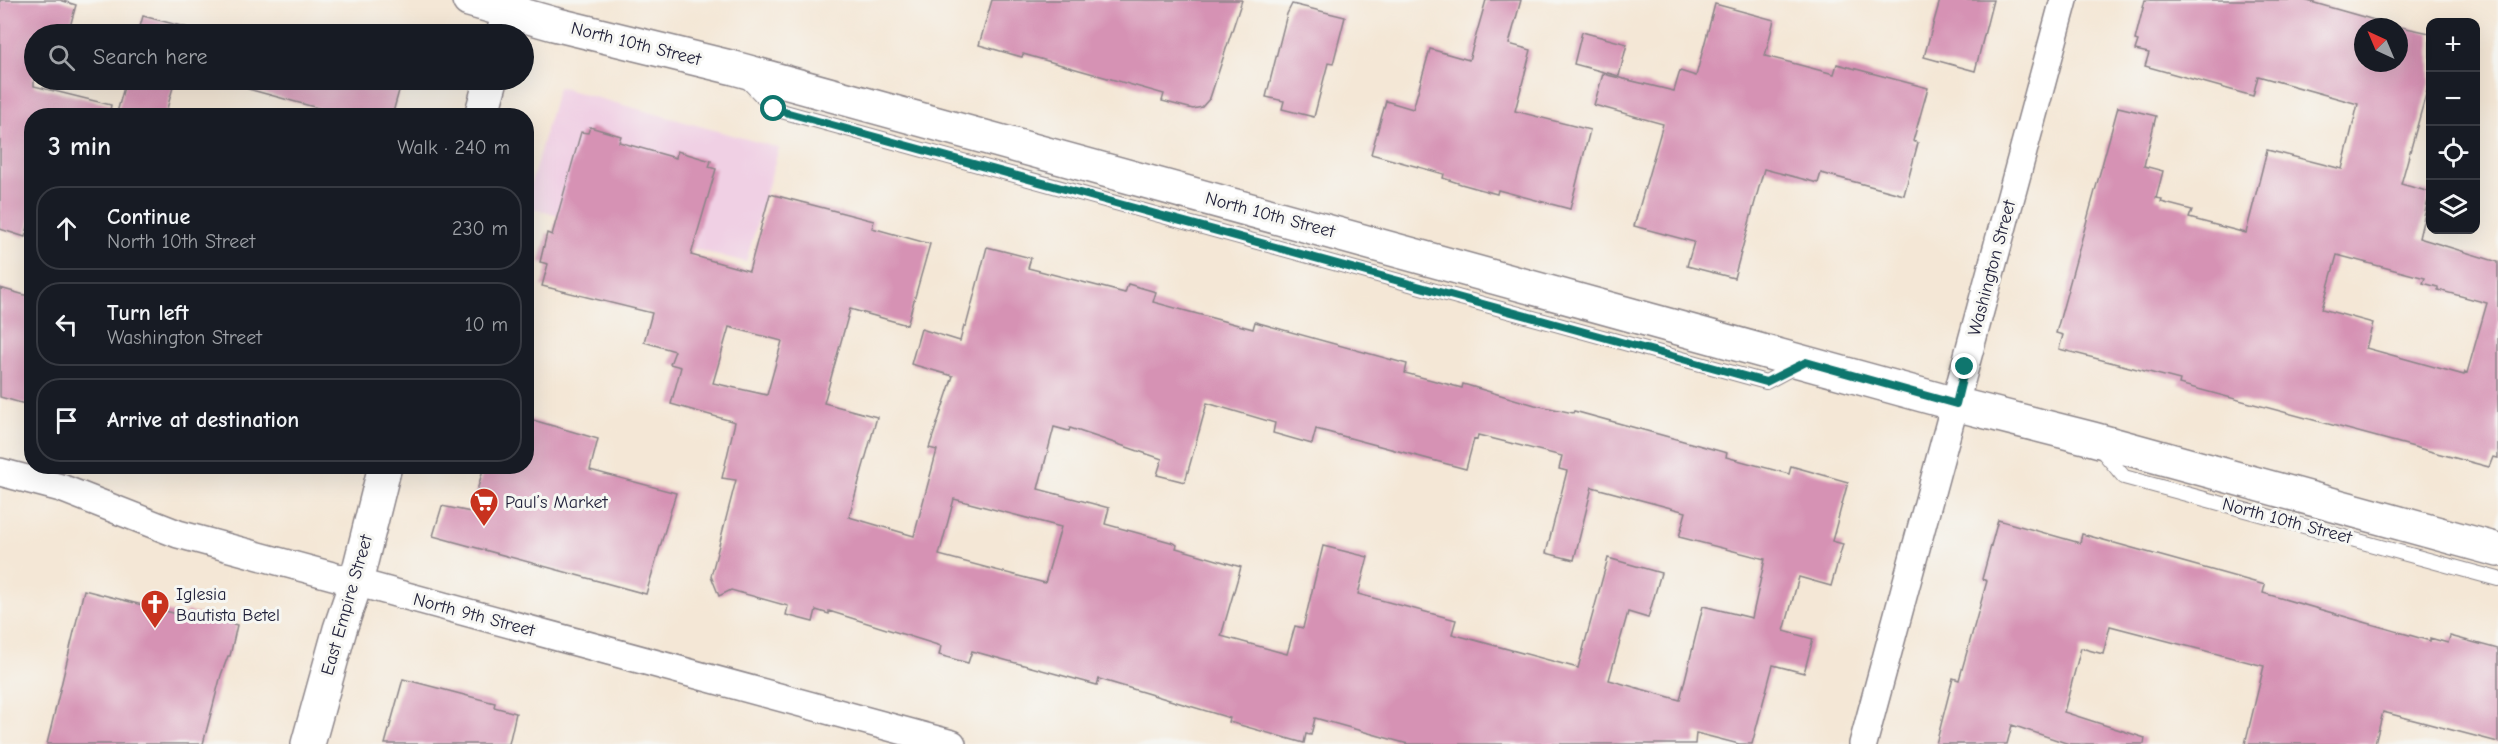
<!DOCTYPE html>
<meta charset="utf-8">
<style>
body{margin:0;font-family:"Comic Neue",sans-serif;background:#242831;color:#f1f3f6}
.controls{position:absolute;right:18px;top:18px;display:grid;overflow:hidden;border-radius:12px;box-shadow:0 6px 24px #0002}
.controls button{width:54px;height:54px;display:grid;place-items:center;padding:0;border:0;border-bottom:2px solid #363941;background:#171b24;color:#f1f3f6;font:30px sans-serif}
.compass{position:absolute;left:2354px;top:18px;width:54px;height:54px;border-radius:50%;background:#171b24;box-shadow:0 6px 24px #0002;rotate:316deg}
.stop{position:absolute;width:18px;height:18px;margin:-14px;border:4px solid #0f766e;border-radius:50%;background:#fff}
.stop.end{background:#0f766e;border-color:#fff;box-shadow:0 2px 6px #0008}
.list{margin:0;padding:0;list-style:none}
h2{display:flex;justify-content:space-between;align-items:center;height:78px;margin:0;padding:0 24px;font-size:26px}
h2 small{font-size:20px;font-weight:400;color:#9ea1a6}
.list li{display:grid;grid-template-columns:39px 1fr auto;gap:18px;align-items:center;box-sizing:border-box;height:84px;margin:0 12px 12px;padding:0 12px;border:2px solid #363941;border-radius:24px}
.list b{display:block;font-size:22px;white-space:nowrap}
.list p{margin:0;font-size:20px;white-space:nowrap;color:#9ea1a6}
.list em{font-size:20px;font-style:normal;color:#9ea1a6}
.icon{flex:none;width:33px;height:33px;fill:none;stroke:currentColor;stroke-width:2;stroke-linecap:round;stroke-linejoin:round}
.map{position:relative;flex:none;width:2498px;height:744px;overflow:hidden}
.search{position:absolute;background:#171b24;box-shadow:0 6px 24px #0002;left:24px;top:24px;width:510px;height:66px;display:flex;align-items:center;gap:15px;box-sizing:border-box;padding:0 21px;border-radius:33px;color:#9ea1a6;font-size:22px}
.panel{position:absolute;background:#171b24;box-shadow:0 6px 24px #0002;left:24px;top:108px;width:510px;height:366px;border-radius:24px}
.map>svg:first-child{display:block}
</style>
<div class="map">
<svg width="2498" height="744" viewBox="0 0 2498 744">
<rect width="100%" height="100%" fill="#f6f6f2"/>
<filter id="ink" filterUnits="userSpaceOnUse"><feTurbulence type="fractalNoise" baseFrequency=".0167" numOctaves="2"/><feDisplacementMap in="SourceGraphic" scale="12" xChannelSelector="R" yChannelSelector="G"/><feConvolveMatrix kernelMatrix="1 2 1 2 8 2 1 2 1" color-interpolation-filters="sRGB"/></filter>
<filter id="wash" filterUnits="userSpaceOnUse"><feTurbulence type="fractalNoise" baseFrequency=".008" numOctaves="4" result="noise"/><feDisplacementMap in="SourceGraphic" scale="24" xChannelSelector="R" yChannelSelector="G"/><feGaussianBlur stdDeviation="1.35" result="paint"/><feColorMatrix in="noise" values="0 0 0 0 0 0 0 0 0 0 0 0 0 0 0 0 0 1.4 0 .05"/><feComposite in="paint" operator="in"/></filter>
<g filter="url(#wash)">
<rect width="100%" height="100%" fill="#f4e7d6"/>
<path fill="#f0d0e4" d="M558 87 779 148 746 262 527 207V198Z"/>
<g id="blocks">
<path fill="#d692b4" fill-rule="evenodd" d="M0 0H60L76 5 68 34H34V86L111 105 109 116H32V214L25 237 0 229Z
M992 0H1242L1210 98 1202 107 1193 109 1162 101 1164 94 1023 54 1022 57 979 45Z
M1486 0H1521L1509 44 1531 50 1515 111 1590 130 1570 209 1498 190 1497 194 1461 184 1443 178 1444 174 1371 154 1386 101 1413 109 1430 49 1469 60Z
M1940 0H1993L1975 71 1924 57Z
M2145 0H2304L2392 25 2430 33V80L2401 184 2430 192 2419 238 2498 262V458L2493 457 2489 467 2179 384 2180 380 2059 349 2063 335 2056 333 2118 107 2156 116 2144 166 2163 171 2156 198 2162 199 2161 202 2192 210 2189 218 2246 233 2267 150 2342 169 2358 104 2258 76 2253 96 2145 66 2149 53 2135 50 2138 41 2135 40ZM2363 27H2399V63H2363ZM2337 255 2425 278 2423 283 2438 287V290L2487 303 2467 373 2465 372 2464 375 2366 348 2373 323 2322 309Z
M1292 4 1345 17 1333 64 1328 63 1314 117 1282 109 1284 101 1266 97 1287 14Z
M1715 4 1774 20 1765 56 1834 74 1837 64 1928 88 1913 141 1918 143 1904 195 1821 173 1818 183 1764 169 1734 278 1687 266 1694 242 1634 226 1663 124 1594 105 1603 74 1674 91 1680 71 1696 76Z
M143 16 189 28 188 34H138Z
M1582 32 1627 44 1619 76 1574 64Z
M126 80H175L165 116H116Z
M250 80H402L392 116H347L248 89Z
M590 127 621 136 619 142 676 158 677 151 711 161 709 167 716 169 691 255 749 271 770 194 874 221 872 228 930 244 907 325 850 309 824 403 877 417 849 517 914 536 937 450 929 448 953 376 911 364 921 329 960 341 964 326H966L987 247 1031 258 1028 268 1125 293 1128 284 1156 292 1153 302 1253 329 1255 322 1407 364 1405 373 1462 388 1463 384 1535 405 1573 413 1574 411 1727 453 1726 457 1789 474 1791 466 1848 482 1832 541 1843 544 1831 586 1799 577 1784 631 1813 639 1804 673 1773 665 1752 744H1739L1696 733 1695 744H1408L1315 718 1311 735 1306 734 1304 743 1229 722 1230 718 1099 679 1097 685 972 651 968 663 939 655 941 646 829 611V614L816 610 813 622 786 615 788 606 731 590 719 596 711 576 736 480 722 478 735 422 671 404 681 367 670 364 675 351 644 342 652 313 542 286 548 264 540 262 547 233 552 235 581 132 588 133ZM729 327 782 341 767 395 713 383ZM1207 403 1275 423 1273 433 1312 444 1316 429 1466 469 1474 439 1477 440 1478 435 1562 456 1559 469 1567 471 1546 553 1574 560 1592 487 1686 512 1679 537 1765 559 1752 618 1703 606 1680 700 1609 680 1628 612 1648 618 1661 573 1608 558 1578 668 1452 634 1456 620 1358 594 1368 557 1323 546 1303 628 1295 626 1287 654 1221 636 1241 567 1176 548 1177 545 1174 543 1105 524 1109 508 1038 489 1054 427 1069 431 1070 428 1162 459 1157 475 1185 482ZM954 499 1061 527 1045 583 939 555Z
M0 288 32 297V406L0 397Z
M526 418 598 439 590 470 676 493 646 594 433 536 442 506 471 512 484 466H526Z
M1998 520 2080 543 2082 534 2190 564 2265 585 2263 593 2430 641V638L2448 643 2450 636 2498 649V742L2383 712 2375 744H2245L2264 666 2110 626 2103 654 2081 648 2064 712 2145 738 2144 744H2069L2012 725 2007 744H1936L1953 678 1959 680 1987 581 1982 579Z
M84 590 185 616 187 611 237 625 230 656H228L221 675 203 744H47Z
M403 679 495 703 494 707 516 713 509 744H385Z"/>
</g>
</g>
<g filter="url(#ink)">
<use href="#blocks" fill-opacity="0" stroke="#8b8488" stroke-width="1.5"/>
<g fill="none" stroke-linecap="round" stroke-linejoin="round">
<g stroke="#8b8488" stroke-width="16">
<path id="service" d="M746 80 774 109 1766 382 1798 365
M2099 447 2124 477 2498 579"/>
</g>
<g stroke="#8b8488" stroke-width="30">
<path id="minor" d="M0 472 61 488 178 534 952 744
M1863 744 2064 0"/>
</g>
<g stroke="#8b8488" stroke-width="36">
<path id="tertiary" d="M503 34 513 0
M481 116 491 80
M308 744 340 629 356 582 385 466"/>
</g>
<g stroke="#8b8488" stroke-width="36">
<path id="secondary" d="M469 0 554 24 734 68 1955 404 2093 439 2498 550"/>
</g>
<use href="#service" stroke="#fff" stroke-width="14"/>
<use href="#minor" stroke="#fff" stroke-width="27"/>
<use href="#tertiary" stroke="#fff" stroke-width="33"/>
<use href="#secondary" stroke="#fff" stroke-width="33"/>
</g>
</g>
<g fill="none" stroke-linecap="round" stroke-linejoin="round" filter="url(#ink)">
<path stroke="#0f766e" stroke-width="8" d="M774 109 1766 382 1806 362 1956 404 1965 367"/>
</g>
<defs>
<g id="supermarket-pin" transform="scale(1.5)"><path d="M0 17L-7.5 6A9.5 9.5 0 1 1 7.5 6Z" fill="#c8321e" stroke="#f6f6f2"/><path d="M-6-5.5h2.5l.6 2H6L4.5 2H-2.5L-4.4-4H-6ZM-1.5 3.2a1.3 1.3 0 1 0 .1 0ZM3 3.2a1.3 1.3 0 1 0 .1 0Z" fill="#fff"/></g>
<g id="church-pin" transform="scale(1.5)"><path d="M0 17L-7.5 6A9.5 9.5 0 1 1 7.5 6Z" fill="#c8321e" stroke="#f6f6f2"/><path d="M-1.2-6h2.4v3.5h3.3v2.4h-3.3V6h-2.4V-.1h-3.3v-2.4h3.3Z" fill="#fff"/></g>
</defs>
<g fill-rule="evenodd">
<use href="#supermarket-pin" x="484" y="502"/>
<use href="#church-pin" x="155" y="604"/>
</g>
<g text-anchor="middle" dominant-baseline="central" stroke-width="6" stroke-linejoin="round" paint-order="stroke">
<g font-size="18" fill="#22223b" stroke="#f6f6f2">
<text transform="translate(636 44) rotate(14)">North 10th Street</text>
<text transform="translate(1270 215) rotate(15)">North 10th Street</text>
<text transform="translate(1992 268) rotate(-75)">Washington Street</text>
<text transform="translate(2287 521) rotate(15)">North 10th Street</text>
<text transform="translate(347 605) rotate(-74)">East Empire Street</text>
<text transform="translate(474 615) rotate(15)">North 9th Street</text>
</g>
<g font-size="18" fill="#22223b" stroke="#f6f6f2" text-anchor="start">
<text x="505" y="502">Paul’s Market</text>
<text x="176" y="594">Iglesia<tspan x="176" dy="21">Bautista Betel</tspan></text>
</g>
</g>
</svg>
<div class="controls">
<button>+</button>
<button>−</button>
<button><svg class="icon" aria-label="locate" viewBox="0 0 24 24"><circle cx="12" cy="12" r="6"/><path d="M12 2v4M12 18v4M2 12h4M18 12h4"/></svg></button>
<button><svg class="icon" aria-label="layers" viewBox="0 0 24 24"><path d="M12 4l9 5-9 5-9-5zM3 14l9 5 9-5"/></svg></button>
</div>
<svg class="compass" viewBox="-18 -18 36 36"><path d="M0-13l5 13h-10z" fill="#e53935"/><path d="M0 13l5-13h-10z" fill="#9ea1a6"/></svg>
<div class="stop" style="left:774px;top:109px"></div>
<div class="stop end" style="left:1965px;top:367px"></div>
<div class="search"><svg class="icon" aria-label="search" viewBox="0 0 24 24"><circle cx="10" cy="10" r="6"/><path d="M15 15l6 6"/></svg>Search here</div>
<section class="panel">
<h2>3 min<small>Walk · 240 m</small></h2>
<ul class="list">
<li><svg class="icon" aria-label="ahead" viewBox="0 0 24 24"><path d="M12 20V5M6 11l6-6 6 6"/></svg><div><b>Continue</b><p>North 10th Street</p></div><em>230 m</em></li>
<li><svg class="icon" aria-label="left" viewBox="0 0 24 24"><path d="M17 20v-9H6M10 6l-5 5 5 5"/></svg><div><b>Turn left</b><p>Washington Street</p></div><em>10 m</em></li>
<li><svg class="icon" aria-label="arrive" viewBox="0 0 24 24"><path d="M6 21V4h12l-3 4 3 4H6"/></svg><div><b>Arrive at destination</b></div></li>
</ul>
</section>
</div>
